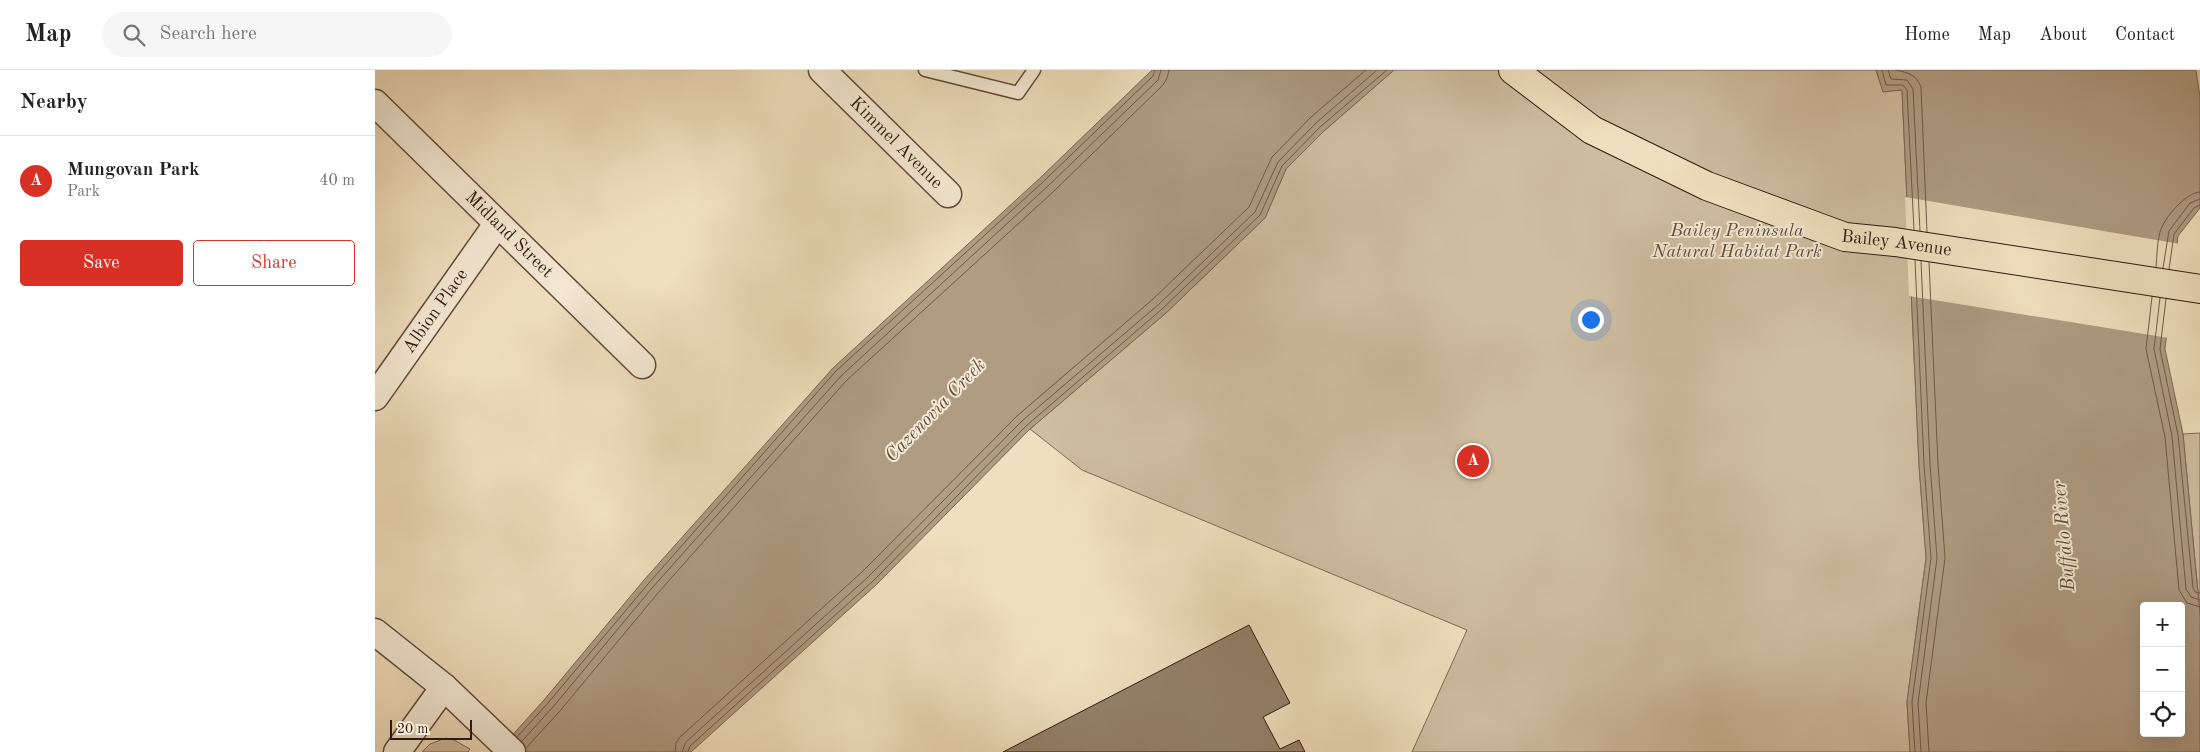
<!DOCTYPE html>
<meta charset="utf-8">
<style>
body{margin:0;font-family:"Old Standard TT",serif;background:#f6f6f6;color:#222}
.controls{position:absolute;right:15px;bottom:15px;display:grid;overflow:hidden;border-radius:5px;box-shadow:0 5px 20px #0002}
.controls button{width:45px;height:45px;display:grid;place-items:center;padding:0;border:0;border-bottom:1px solid #e0e0e0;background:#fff;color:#222;font:25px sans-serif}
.scale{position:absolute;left:15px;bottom:12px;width:82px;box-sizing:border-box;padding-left:5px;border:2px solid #30190f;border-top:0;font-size:14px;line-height:18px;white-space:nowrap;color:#30190f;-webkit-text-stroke:4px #f5ead5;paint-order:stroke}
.you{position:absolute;left:1215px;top:249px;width:18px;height:18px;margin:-12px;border:4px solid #fff;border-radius:50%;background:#1a73e8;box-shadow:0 0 0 8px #1a73e833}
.badge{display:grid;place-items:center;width:32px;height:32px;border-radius:50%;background:#d93025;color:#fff;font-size:16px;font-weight:700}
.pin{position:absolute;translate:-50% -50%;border:2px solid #fff;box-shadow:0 1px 5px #0006}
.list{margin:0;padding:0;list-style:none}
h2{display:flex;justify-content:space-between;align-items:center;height:65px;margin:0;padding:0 20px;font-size:21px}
h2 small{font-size:16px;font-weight:400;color:#767676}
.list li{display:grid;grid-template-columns:32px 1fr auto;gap:15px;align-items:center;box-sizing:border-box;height:90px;padding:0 20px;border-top:1px solid #e0e0e0}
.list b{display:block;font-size:19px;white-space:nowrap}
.list p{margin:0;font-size:16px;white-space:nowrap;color:#767676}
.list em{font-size:16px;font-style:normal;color:#767676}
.actions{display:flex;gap:10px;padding:15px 20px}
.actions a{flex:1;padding:11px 0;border:1px solid #d93025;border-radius:5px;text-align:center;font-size:18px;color:#d93025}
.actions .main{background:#d93025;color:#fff}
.icon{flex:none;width:28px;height:28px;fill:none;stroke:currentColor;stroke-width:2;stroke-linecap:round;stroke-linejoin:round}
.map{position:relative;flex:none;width:1825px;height:682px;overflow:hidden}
header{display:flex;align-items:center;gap:30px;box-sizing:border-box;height:70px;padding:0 25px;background:#fff;border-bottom:1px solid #e0e0e0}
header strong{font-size:24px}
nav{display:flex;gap:28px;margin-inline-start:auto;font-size:18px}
.search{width:350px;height:45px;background:#f6f6f6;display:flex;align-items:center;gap:12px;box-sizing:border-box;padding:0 18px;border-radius:28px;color:#767676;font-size:19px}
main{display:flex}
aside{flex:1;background:#fff}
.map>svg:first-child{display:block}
</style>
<header>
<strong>Map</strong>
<div class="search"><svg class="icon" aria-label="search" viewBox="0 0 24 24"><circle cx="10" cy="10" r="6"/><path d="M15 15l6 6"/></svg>Search here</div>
<nav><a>Home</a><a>Map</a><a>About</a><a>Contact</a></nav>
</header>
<main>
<aside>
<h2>Nearby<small></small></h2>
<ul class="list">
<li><span class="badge">A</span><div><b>Mungovan Park</b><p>Park</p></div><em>40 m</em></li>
</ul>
<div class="actions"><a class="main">Save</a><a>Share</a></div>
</aside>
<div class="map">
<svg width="1825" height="682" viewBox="0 0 1825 682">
<rect width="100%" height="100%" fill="#f0dfbe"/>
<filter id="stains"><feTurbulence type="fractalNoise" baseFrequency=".004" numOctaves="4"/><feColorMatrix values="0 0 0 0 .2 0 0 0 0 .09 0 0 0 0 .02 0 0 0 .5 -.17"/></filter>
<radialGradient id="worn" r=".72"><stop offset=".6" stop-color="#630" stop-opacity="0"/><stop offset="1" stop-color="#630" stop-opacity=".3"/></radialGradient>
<path fill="#cfbda0" stroke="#806b58" d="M1019 0H1501L1508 21 1527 20 1544 395 1551 488 1532 632 1535 682H1037L1092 560 707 400 655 359 791 243 890 148 911 99 949 61Z
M1825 363V544L1808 364Z
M71 668 79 670 95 679 93 682H47L55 674Z"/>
<path fill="#af9c82" stroke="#7c6854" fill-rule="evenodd" d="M777 0H1019L949 61 911 99 890 148 791 243 655 359 501 515 316 682H122L169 630 269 510 458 298 665 108Z
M1501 0H1821L1825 27V138L1803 166 1790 279 1808 364 1825 544V682H1535L1532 632 1551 488 1544 395 1527 20 1508 22ZM1769 536H1806V663H1769Z"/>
<path fill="#f0dfbe" d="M1530 127 1805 174 1794 268 1534 226Z"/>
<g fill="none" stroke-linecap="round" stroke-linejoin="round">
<path stroke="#705a48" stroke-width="1" d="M1507 0 1511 15H1528L1532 20 1539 160
M1513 0 1516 9 1532 10 1538 19 1545 161
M1521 0C1533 3 1541 4 1546 17L1552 162
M1540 190 1549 394 1556 488 1537 632 1540 682
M1546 191 1555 394 1562 488 1543 633 1546 682
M1554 192 1563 394 1570 488 1551 633 1554 682
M1781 197C1782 186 1782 173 1785 162 1789 148 1811 122 1825 122
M1788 198 1794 161 1815 133 1825 129
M1794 199 1799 164 1819 138 1825 135
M1777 227 1771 279 1790 367 1804 520 1812 533 1825 537
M1785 228 1779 279 1797 366 1811 519 1816 527 1825 530
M1791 229 1785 279 1803 365 1818 518 1820 522 1825 523
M142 667 173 633 273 514 461 301 669 111 778 6 780 0
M147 671 178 637 277 518 466 306 673 116 783 10 786 0
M151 678 184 642 283 523 471 311 678 122 788 15 792 8 794 0
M300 682 301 673 305 667 488 501 642 346 778 229 874 137 897 87 936 47 991 0
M307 682 311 672 493 507 647 351 783 235 880 142 903 92 941 53 1002 0
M313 682 315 676 498 511 651 356 787 239 885 145 907 96 945 57 1012 0"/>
</g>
<path fill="#94806a" stroke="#30190f" d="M874 555 915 633 888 647 905 679 924 670 930 682H628Z"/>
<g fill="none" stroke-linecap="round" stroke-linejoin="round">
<g stroke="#604a3b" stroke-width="15">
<path id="service" d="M550 0 643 23 659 0"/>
</g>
<g stroke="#604a3b" stroke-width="29">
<g id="minor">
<path id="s1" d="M447 0 573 124"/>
<path id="s2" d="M0 33 267 295"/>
<path id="s3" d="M0 327 122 154"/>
<path d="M0 562 69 617 137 682"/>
<path d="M22 682 69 617"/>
</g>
</g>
<g stroke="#30190f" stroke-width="30">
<g id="primary">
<path id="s4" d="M1138 0 1217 60 1332 116 1470 167 1520 172 1825 219"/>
</g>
</g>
<use href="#service" stroke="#f5ead5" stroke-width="12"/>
<use href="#minor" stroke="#f5ead5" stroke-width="26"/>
<use href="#primary" stroke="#f0dfbe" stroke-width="28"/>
</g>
<g text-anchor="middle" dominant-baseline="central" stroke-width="4" stroke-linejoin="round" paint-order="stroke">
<g font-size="18" fill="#30190f" stroke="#f5ead5">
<text stroke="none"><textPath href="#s1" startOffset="104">Kimmel Avenue</textPath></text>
<text stroke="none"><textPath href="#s2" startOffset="188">Midland Street</textPath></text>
<text stroke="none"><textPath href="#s4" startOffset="426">Bailey Avenue</textPath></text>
<text stroke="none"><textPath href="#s3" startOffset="105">Albion Place</textPath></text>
</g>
<g font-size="18" font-style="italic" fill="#604a3a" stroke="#f5ead5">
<text x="1362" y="161">Bailey Peninsula<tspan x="1362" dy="21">Natural Habitat Park</tspan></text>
</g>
<g font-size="19" font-style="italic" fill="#634d3d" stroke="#f5ead5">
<text transform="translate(561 341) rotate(-46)">Cazenovia Creek</text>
<text transform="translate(1690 466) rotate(-95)">Buffalo River</text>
</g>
</g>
<rect width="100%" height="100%" filter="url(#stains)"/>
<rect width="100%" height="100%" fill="url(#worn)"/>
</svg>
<div class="controls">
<button>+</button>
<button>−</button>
<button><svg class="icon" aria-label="locate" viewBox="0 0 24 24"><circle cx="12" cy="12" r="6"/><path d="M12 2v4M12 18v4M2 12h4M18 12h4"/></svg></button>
</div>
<div class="scale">20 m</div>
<div class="you"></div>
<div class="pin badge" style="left:1098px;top:391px">A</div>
</div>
</main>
